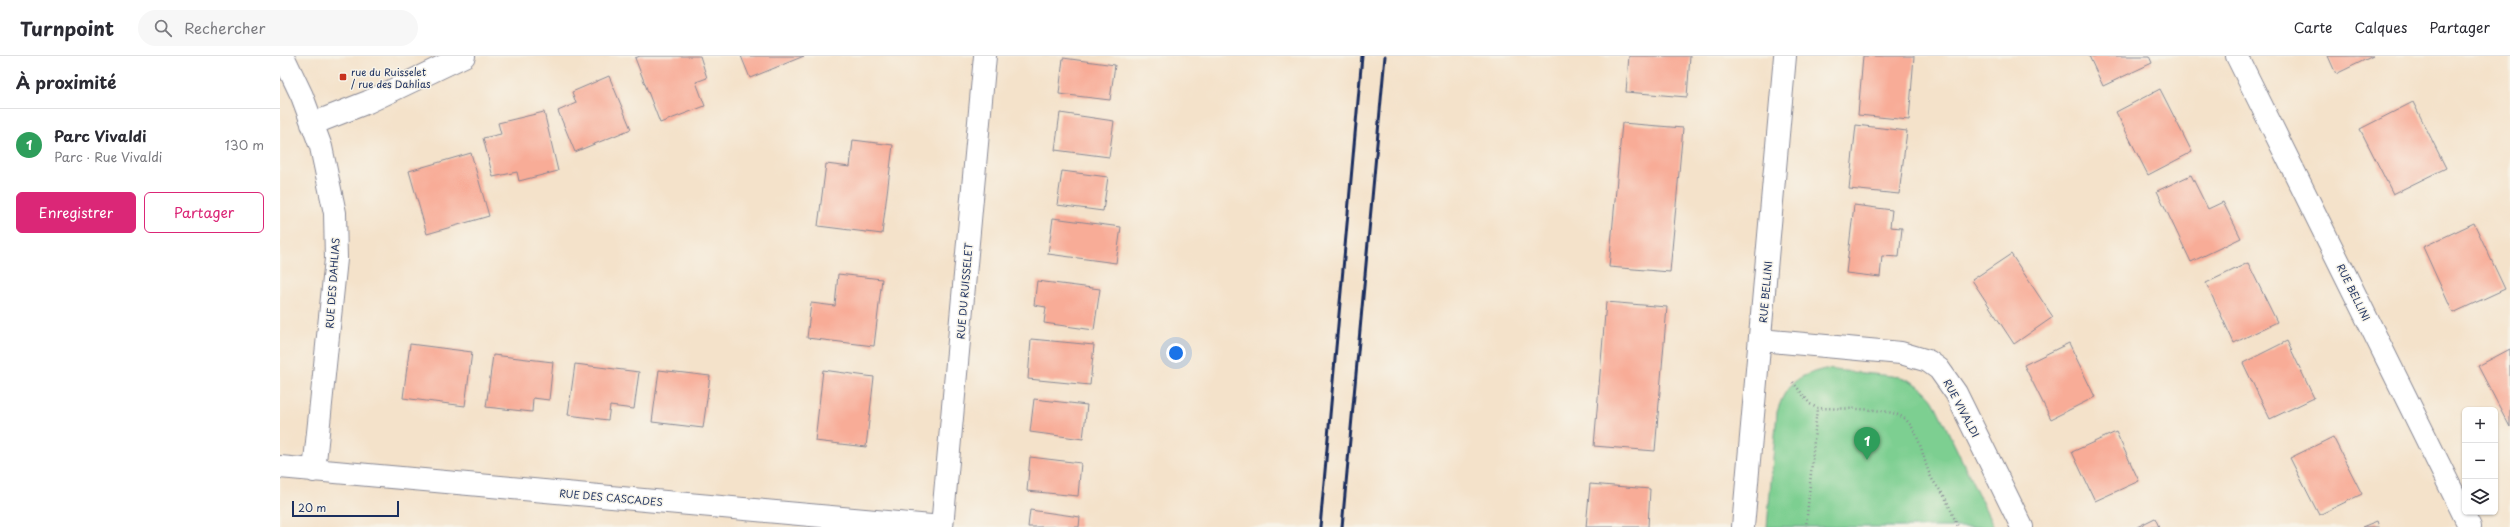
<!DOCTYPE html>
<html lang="fr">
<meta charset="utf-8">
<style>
body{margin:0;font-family:"Playpen Sans",sans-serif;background:#f7f7f7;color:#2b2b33}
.controls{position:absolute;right:12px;bottom:12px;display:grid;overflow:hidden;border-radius:6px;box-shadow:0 1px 3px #0004}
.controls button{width:36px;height:36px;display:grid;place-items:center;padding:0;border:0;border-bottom:1px solid #e1e1e2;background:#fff;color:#2b2b33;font:20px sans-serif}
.scale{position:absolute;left:12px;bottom:10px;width:107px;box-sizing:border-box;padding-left:4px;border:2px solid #1b2f5e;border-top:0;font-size:11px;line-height:14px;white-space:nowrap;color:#1b2f5e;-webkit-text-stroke:3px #f7f3e8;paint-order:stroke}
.you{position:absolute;left:896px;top:297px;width:14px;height:14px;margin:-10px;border:3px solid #fff;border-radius:50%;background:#1a73e8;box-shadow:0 0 0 6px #1a73e833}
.badge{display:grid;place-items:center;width:26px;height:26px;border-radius:50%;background:#db2777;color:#fff;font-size:13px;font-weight:700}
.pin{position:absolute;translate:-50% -33px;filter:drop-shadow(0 1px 2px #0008)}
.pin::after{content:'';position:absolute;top:21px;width:14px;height:12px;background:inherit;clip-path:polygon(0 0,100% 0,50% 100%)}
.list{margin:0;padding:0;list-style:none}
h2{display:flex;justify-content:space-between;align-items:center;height:52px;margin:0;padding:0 16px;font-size:17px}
h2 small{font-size:13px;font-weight:400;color:#7c7c81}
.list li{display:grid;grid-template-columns:26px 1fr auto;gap:12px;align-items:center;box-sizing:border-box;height:72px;padding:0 16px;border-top:1px solid #e1e1e2}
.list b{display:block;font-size:15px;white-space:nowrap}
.list p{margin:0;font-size:13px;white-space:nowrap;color:#7c7c81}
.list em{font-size:13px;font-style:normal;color:#7c7c81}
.actions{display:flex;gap:8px;padding:12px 16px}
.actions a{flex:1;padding:9px 0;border:1px solid #db2777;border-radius:6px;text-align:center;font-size:14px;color:#db2777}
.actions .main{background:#db2777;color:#fff}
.icon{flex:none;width:22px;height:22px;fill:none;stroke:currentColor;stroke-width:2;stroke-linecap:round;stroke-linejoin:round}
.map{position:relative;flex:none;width:2230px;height:471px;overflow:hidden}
header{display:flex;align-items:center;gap:24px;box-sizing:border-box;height:56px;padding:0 20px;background:#fff;border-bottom:1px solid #e1e1e2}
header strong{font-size:19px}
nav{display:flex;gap:22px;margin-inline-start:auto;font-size:14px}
.search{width:280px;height:36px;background:#f7f7f7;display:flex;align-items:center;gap:10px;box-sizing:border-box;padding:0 14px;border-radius:22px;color:#7c7c81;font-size:15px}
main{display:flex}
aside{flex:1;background:#fff}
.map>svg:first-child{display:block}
</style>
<header>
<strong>Turnpoint</strong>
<div class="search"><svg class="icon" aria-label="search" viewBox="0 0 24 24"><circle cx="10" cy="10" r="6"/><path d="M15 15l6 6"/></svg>Rechercher</div>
<nav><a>Carte</a><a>Calques</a><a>Partager</a></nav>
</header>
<main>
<aside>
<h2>À proximité<small></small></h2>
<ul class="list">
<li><span class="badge" style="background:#2e9e5b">1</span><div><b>Parc Vivaldi</b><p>Parc · Rue Vivaldi</p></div><em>130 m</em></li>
</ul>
<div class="actions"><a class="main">Enregistrer</a><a>Partager</a></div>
</aside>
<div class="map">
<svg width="2230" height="471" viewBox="0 0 2230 471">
<rect width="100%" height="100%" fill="#f7f3e8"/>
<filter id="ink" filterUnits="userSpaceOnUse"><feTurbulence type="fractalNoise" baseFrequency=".025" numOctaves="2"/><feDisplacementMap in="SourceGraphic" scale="8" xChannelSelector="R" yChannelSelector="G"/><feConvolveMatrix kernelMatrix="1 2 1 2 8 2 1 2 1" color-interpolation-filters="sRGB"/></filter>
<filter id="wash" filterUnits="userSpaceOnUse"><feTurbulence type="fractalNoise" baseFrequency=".012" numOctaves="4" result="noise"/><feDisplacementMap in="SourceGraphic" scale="16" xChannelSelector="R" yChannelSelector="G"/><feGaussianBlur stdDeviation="0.9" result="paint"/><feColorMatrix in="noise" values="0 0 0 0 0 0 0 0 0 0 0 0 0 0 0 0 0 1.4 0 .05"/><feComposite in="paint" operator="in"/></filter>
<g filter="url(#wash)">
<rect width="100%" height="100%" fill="#f4e2ca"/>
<path fill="#7dcf91" stroke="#4c7f78" d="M1545 313 1621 321C1635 326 1644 332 1653 344L1714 471H1487L1497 356C1506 328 1516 320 1545 313Z"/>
<g id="blocks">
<path fill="#f8ac97" d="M360 0H420L427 22 416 26 425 50 380 67 355 2Z
M461 0H524L470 22Z
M1349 0H1410L1407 41 1346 36Z
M1583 0H1634L1629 64 1578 59Z
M1809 0H1869L1872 7 1823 30Z
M2048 0H2093L2056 18Z
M783 2 835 9 830 44 779 38Z
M329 20 351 73 295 96 278 55 296 47 292 36Z
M1880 33 1912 96 1868 119 1836 56Z
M2133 46 2166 112 2113 138 2080 73Z
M264 56 278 115 239 125 237 116 213 121 203 82 221 78 218 67Z
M780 57 834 65 829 101 775 94Z
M1342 67 1403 72 1390 216 1329 211Z
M1576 69 1627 75 1619 138 1569 133Z
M573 84 613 89 602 178 538 170 546 108 570 111Z
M191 97 209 160 147 178 129 115Z
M782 115 828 121 823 155 777 149Z
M1911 119 1928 153 1943 146 1961 182 1911 206 1877 135Z
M1574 149 1612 154 1610 171 1622 172 1619 201 1602 200 1600 221 1566 217Z
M773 162 841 171 836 207 768 198Z
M2194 167 2225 233 2173 257 2143 191Z
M1731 198 1773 261 1734 288 1692 224Z
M1968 207 1997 266 1954 287 1926 227Z
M558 218 602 223 594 290 527 282 531 247 555 250Z
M757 225 820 233 814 274 764 267 766 251 754 249Z
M1326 246 1387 251 1375 395 1314 390Z
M751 283 814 289 810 329 748 323Z
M2007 285 2034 342 1990 363 1963 307Z
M1789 287 1815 341 1771 363 1744 309Z
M130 288 192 296 185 350 123 342Z
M2230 293V371L2198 310Z
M213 299 273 306 269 344 253 342 252 356 206 351Z
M295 308 359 316 354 353 330 350 328 364 288 359Z
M379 314 430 320 423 372 372 366Z
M543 314 594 321 586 391 535 385Z
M754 343 807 349 803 383 750 376Z
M1836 376 1859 425 1815 445 1792 396Z
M2053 381 2082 438 2039 459 2010 402Z
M750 401 801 407 798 440 747 435Z
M1310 428 1370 433 1368 471H1306Z
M750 454 800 461 799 471H748Z
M1875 462 1879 471H1857Z
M2097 465 2099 471H2082Z"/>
</g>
</g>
<g filter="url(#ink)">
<use href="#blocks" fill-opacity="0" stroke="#888894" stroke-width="1"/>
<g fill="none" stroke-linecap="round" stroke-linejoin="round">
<g stroke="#888894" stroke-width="24">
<path id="minor" d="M3 0 22 40 41 91 55 157 56 203 34 415
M1957 0 2190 471
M32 68 88 46 184 0
M1481 284 1621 297 1648 305 1659 313 1676 337 1742 471
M0 411 662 471
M662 471 705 0
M1463 471 1505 0"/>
</g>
<path stroke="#888894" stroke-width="2.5" stroke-dasharray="1 3" stroke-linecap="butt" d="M1513 326 1530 348 1537 352
M1526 471 1537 352C1557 353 1607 351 1622 361 1641 373 1642 405 1652 423 1655 428 1659 433 1663 438 1669 448 1673 460 1678 471"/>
<use href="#minor" stroke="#fff" stroke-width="22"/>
<path stroke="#1b2f5e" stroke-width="3" d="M1040 471 1082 0
M1062 471 1105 0"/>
</g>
</g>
<rect fill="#c8321e" stroke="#f7f3e8" stroke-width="1.5" x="59" y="17" width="8" height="8" rx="2"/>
<g text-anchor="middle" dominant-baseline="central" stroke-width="3" stroke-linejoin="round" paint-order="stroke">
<g font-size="10" fill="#1b2f5e" stroke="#f7f3e8" text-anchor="start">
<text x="71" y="15">rue du Ruisselet<tspan x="71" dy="12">/ rue des Dahlias</tspan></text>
</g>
<g font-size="10" fill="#1b2f5e" stroke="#f7f3e8">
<text transform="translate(52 227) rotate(-86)">RUE DES DAHLIAS</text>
<text transform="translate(684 235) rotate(-85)">RUE DU RUISSELET</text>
<text transform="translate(1485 236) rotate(-85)">RUE BELLINI</text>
<text transform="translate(2074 236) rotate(64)">RUE BELLINI</text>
<text transform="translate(1682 352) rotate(62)">RUE VIVALDI</text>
<text transform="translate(331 441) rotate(5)">RUE DES CASCADES</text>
</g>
</g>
</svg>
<div class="controls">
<button>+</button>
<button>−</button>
<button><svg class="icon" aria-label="layers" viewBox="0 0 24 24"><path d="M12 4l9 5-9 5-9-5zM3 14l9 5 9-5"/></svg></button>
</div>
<div class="scale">20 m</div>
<div class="you"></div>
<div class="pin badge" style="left:1587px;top:404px;background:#2e9e5b">1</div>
</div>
</main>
